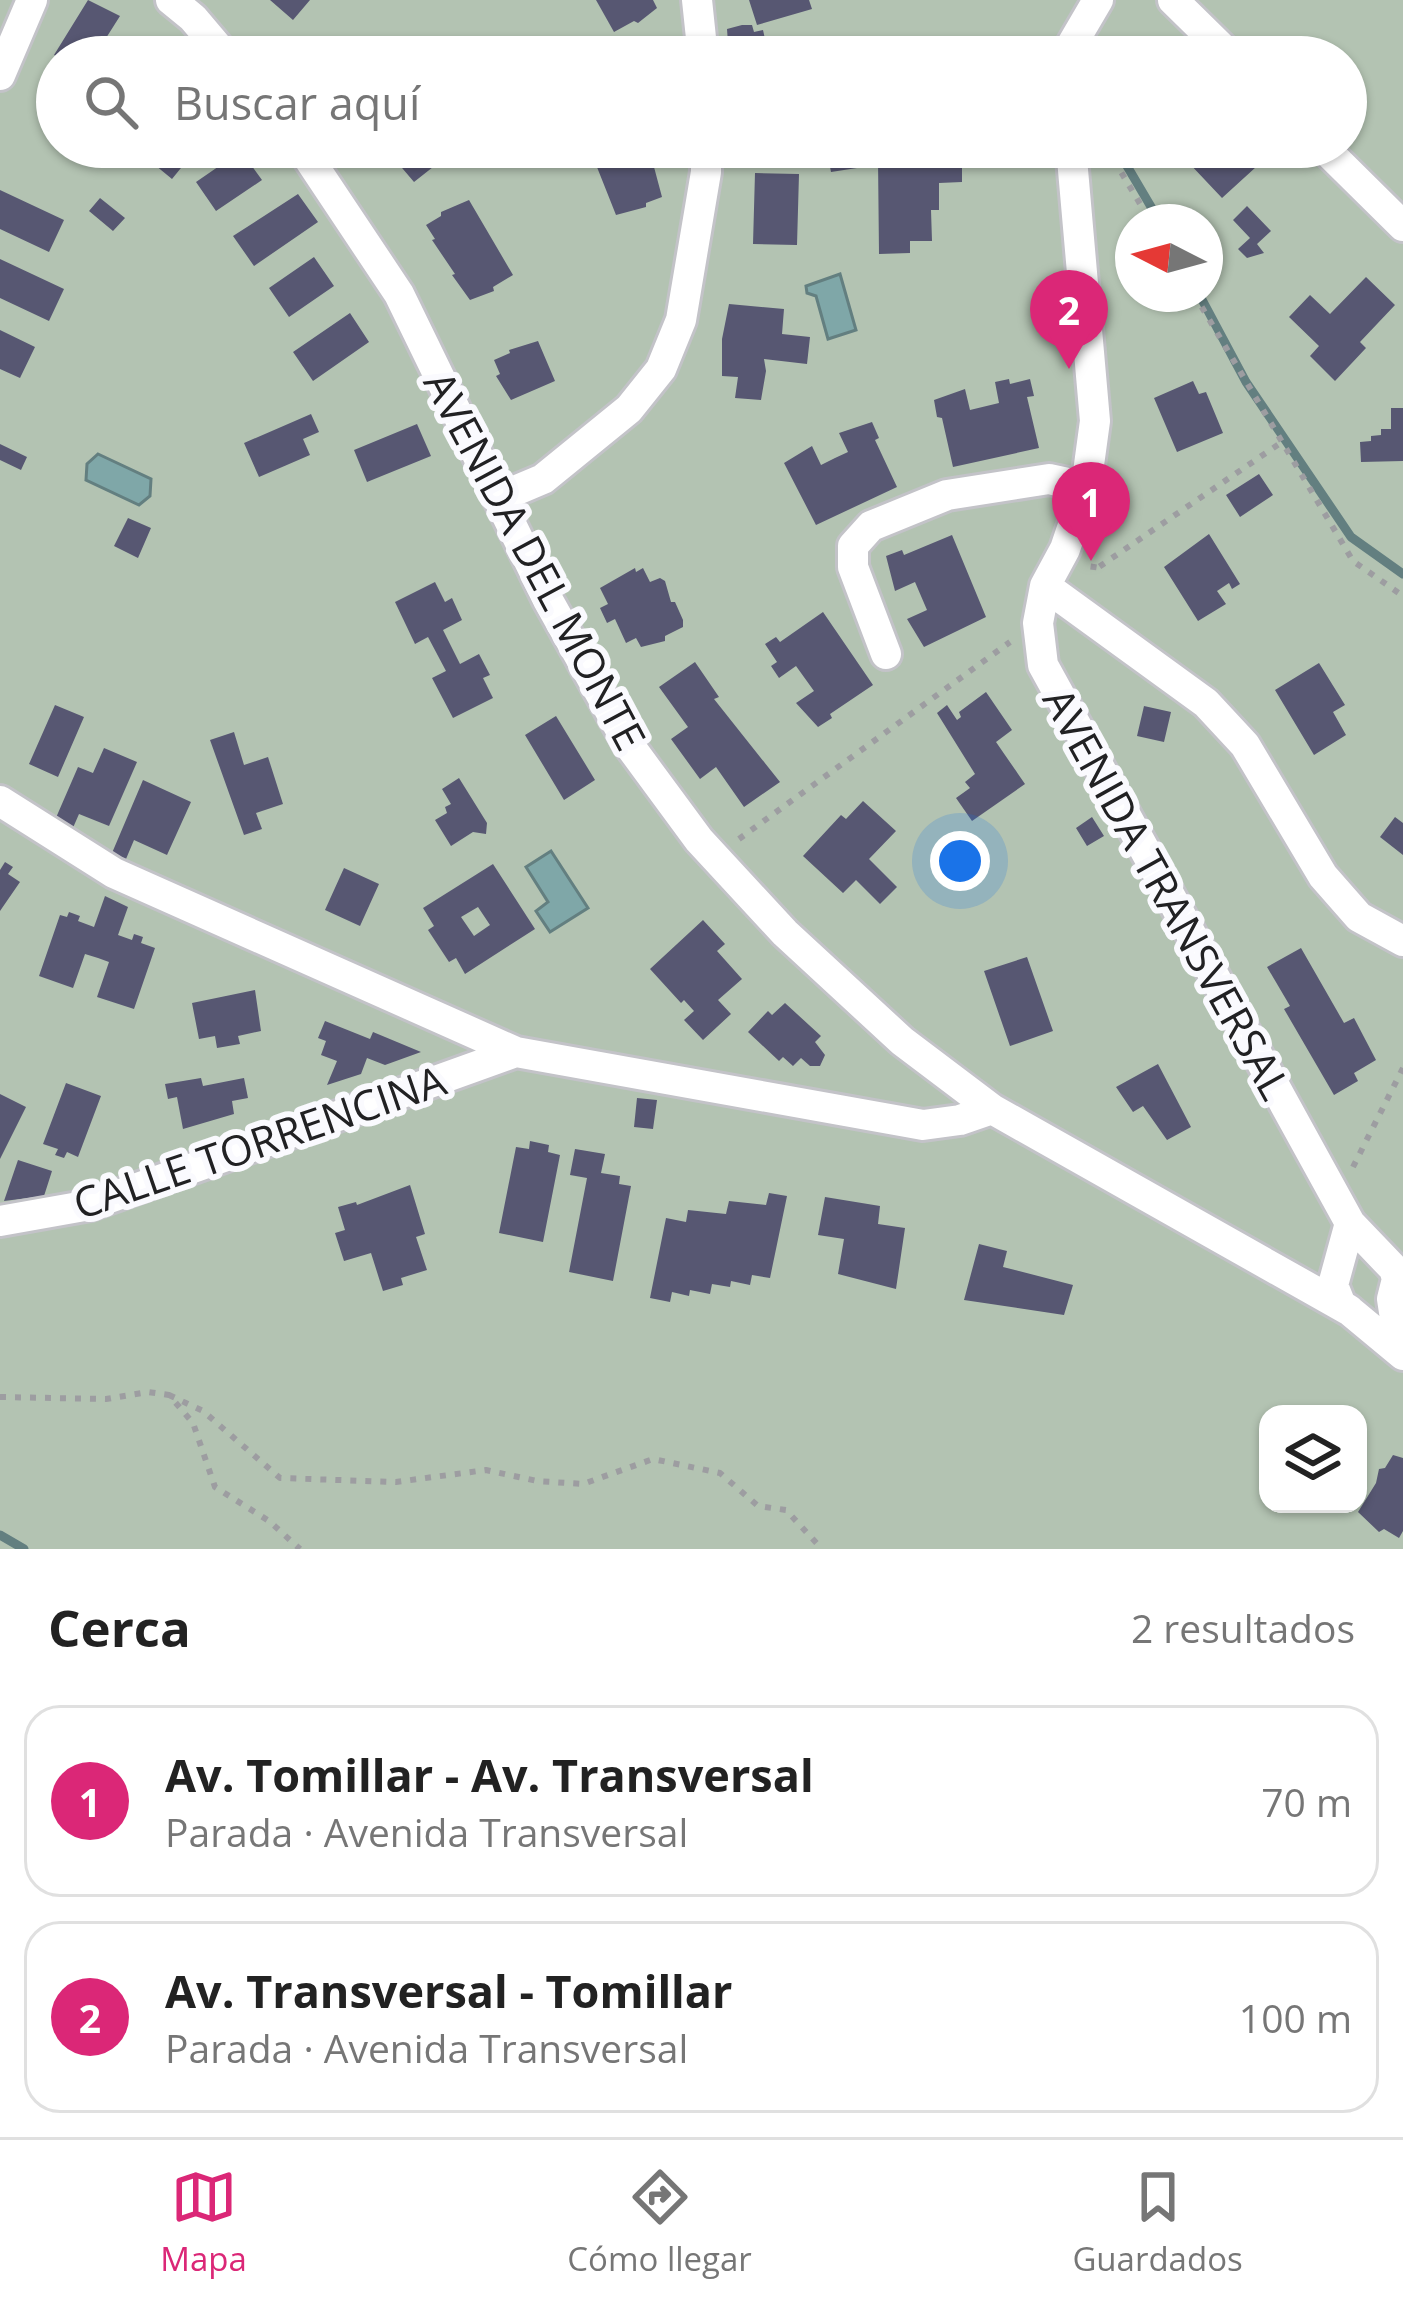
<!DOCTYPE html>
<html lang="es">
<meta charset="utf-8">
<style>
body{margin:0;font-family:"Open Sans",sans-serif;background:#f2f2f2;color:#222}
.controls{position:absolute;right:36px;bottom:36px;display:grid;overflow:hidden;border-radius:24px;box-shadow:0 3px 9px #0004}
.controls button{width:108px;height:108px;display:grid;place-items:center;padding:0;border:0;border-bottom:3px solid #e0e0e0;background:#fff;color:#222;font:60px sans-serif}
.compass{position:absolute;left:1115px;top:204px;width:108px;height:108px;border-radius:50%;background:#fff;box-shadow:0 3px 9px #0004;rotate:276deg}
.you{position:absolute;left:960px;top:861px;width:42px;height:42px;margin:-30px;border:9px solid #fff;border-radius:50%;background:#1a73e8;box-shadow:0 0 0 18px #1a73e833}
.badge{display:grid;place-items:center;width:78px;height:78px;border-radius:50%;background:#db2777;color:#fff;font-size:39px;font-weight:700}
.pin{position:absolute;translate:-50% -99px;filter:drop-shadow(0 3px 6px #0008)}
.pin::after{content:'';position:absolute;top:63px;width:42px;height:36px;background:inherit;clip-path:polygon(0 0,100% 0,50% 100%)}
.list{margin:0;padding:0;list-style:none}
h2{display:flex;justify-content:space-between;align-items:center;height:156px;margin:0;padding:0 48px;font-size:51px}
h2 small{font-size:39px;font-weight:400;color:#767676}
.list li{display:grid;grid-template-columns:78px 1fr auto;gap:36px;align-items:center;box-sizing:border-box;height:192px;margin:0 24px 24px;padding:0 24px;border:3px solid #e0e0e0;border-radius:36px}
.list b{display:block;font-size:45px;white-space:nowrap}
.list p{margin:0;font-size:39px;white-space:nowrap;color:#767676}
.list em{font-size:39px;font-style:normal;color:#767676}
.icon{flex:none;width:66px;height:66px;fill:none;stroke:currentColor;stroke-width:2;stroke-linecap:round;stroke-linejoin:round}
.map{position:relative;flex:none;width:1403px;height:1549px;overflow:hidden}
.search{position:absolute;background:#fff;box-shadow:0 3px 9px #0004;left:36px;right:36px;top:36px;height:132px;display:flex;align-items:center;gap:30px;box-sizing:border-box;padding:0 42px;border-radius:66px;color:#767676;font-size:45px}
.sheet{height:588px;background:#fff}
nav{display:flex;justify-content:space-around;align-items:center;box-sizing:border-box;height:168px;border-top:3px solid #e0e0e0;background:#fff;font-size:33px;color:#767676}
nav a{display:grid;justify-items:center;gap:6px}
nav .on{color:#db2777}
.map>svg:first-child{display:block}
</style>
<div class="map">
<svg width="1403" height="1549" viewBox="0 0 1403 1549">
<rect width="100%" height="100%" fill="#ececf1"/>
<path fill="#b3c3b2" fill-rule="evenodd" d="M0 0H1403V1549H0ZM57 57H1346V147H57ZM1133 222H1205V294H1133ZM1268 1414H1358V1504H1268Z"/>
<path fill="#7fa7a8" stroke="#637f80" stroke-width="3" d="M840 274 856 330 828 339 816 296 807 293 806 286Z
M98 454 151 479 150 496 139 505 86 480 87 464Z
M551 851 588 908 550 932 536 911 548 902 526 867Z"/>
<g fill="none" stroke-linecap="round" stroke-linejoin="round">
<path stroke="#637f80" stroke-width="9" d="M1127 166 1160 222
M1199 294 1246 382 1351 537 1403 574
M0 1535 24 1549"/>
</g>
<path fill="#575772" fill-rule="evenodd" d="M88 0 120 16 94 57H57L54 55Z
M270 0H310L293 20Z
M596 0H653L657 8 638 23 634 21 614 32Z
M749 0H809L812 9 757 25Z
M742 25H752L754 32 763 30 769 57H729L727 29Z
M152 147H198L172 179 144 156Z
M417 147 433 167 414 182 397 162Z
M589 147H642L650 168 654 167 662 197 646 203V207L616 215Z
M826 147H853L857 168 831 172Z
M904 147H950L949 168H962V182L939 183V210H931L932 241H910V253L879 254 878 159 904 158Z
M1205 147H1238L1256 167 1222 198 1188 162Z
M241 151 262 180 216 211 196 182Z
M755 173 799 174 797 245 753 244Z
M0 190 64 220 49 252 0 229Z
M298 194 318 222 254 266 233 236Z
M100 198 125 218 113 231 89 211Z
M469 200 513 275 493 287 494 291 470 300 452 275 455 274 432 240 435 239 426 225 441 216V212Z
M1247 206 1271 231 1257 244 1264 253 1247 258 1238 249 1250 238 1233 220Z
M314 257 334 286 289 317 269 288Z
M0 259 64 289 49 321 0 298Z
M1366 277 1395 305 1360 342 1366 348 1335 381 1310 356 1319 346 1289 317 1310 295 1330 314Z
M729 304 784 309 782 334 810 337 807 364 764 359 766 371 761 400 735 398 738 377 722 376V339Z
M350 313 369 342 313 381 293 352Z
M0 330 35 347 20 378 0 369Z
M538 341 555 381 511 400 496 376 500 374 494 360 510 353 509 350Z
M1009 379 1010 384 1030 379 1034 396 1027 397 1039 448 953 467 942 418 937 417 934 400 965 389 970 410 999 403 995 382Z
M1193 381 1199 394 1206 392 1223 433 1177 452 1154 398Z
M1391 408H1403V461L1361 462 1360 442 1371 441V436L1381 435V429H1391Z
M311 414 319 432 303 439 310 455 259 477 244 443Z
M872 422 879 438 875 440 897 487 816 525 784 463 812 446 821 465 835 458 848 452 839 433Z
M417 424 431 456 367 482 354 450Z
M0 444 27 457 21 470 0 460Z
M1259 474 1273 495 1240 517 1226 495Z
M128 518 151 528 138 558 114 546Z
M1209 534 1240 584 1232 589 1229 583 1217 591 1226 604 1198 621 1164 567Z
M952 535 986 617 924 647 907 619 927 610 915 582 895 591 886 556 902 550 904 555Z
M635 568 636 572 643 568 650 582 660 578 665 581 671 602H675L683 620V627L665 636V641L641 647 636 638 626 643 615 619 607 623 600 608 608 604 600 588Z
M435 582 445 602 452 598 462 620 443 630 460 664 479 654 490 675 483 678 493 698 453 718 432 678 446 671 428 637 415 644 395 602Z
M823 612 873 685 830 714 832 718 818 727 796 703 814 691 796 666 779 678 771 666 777 662 765 644 776 637 780 642Z
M695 662 719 697 714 699 780 782 744 807 716 767 700 779 671 739 688 727 659 687Z
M1319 663 1345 705 1333 712 1346 735 1314 755 1275 690Z
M986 692 1012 730 996 742 1025 784 972 821 956 798 970 788 965 782 975 774 937 713 947 705 957 720 961 717 959 712Z
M55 705 84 717 58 777 29 764Z
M1144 706 1171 712 1164 742 1137 736Z
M556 716 595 780 564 800 525 735Z
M234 732 244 765 268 757 283 804 256 813 262 829 244 835 210 740Z
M104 748 137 762 109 826 79 814 72 830 55 820 78 767 93 773Z
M459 778 487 823 486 834 473 832 451 846 435 820 447 813 445 807 451 804 442 789Z
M143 780 191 802 167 855 134 840 126 859 112 853Z
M863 801 896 831 869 859 897 887 880 904 856 880 843 893 803 856 841 815 846 819Z
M1092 817 1104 836 1087 846 1076 828Z
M1395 817 1403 823V855L1380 837Z
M5 862 13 867 8 874 20 882 0 911V870Z
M493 864 535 929 465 974 456 958 449 962 428 930 434 926 423 908ZM478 907 490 925 474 936 461 917Z
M344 868 379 884 360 926 325 910Z
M105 896 128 907 118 935 132 940 134 934 143 937 141 943 155 948 134 1009 97 997 109 962 98 958 85 954 73 988 39 976 60 915 67 917 69 912 80 916 78 921 94 927Z
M703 920 725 944 717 951 742 979 718 1000 731 1014 703 1040 684 1020 694 1011 684 1000 681 1003 650 969Z
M1301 948 1344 1023 1354 1018 1376 1060 1354 1073 1358 1081 1334 1095 1284 1009 1290 1006 1267 967Z
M1027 957 1053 1031 1010 1046 984 971Z
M255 990 261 1031 238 1036 240 1044 217 1048 215 1036 199 1039 192 1003Z
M785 1003 821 1036 815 1042 825 1055 820 1066H810L801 1058 793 1066 783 1057 779 1061 748 1032 768 1011 772 1015Z
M325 1021 370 1039 373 1032 421 1052 385 1065 367 1058 361 1074 327 1085 337 1061 321 1055 326 1041 318 1038Z
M1158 1064 1191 1127 1167 1140 1143 1106 1133 1112 1116 1087Z
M201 1078 203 1086 244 1078 248 1098 232 1101 234 1114 183 1129 177 1097 168 1099 165 1084Z
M66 1083 101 1096 78 1157 67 1152 64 1158 55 1155 58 1149 43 1144Z
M0 1094 26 1107 0 1159Z
M637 1098 657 1100 653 1129 634 1127Z
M530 1141 549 1145 548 1152 560 1155 543 1242 499 1233 516 1147 529 1149Z
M575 1149 605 1154 601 1173 620 1176 619 1184 631 1186 613 1281 569 1272 587 1178 570 1175Z
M18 1160 52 1171 44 1196 4 1201Z
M410 1185 425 1234 416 1237 427 1270 401 1278 403 1285 383 1291 371 1253 344 1261 335 1233 345 1230 338 1207 356 1202 357 1205Z
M769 1193 787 1196 770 1278 752 1275 750 1285 731 1281 730 1287 712 1284 710 1294 690 1290 689 1296 672 1292 670 1302 650 1298 666 1218 686 1222 688 1210 726 1214 729 1201 766 1205Z
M825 1197 880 1206 878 1224 905 1228 896 1289 838 1274 844 1239 818 1235Z
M979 1244 1007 1251 1003 1267 1073 1285 1064 1315 964 1300Z
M1393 1455 1403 1458V1531L1399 1538 1384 1529 1379 1532 1358 1512 1376 1483 1379 1469 1385 1468Z"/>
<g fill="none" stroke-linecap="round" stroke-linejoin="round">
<g stroke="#c3c3c8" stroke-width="36">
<path id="minor" d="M171 0 193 18 226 57
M697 0 703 57
M1173 0 1231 57
M1070 57 1071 46 1098 0
M0 75 32 0
M301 147 399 294 548 600 629 745 699 840 785 933 902 1041 992 1109 1350 1311 1403 1355
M1071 147 1095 421 1086 487 1065 549 1045 586 1038 623 1043 665 1350 1223 1394 1269 1397 1279 1392 1299 1400 1351
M1323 147 1403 226
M498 498 543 479 629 409 661 369 681 320 706 172V147
M1045 586 1206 703 1245 745 1323 876 1359 917 1403 941
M886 654 853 567V546L871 526 947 495 1049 479 1086 487
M0 801 114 873 516 1052 923 1125 960 1120 992 1109
M0 1221 90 1205 516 1052
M1349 1310 1341 1305 1333 1285 1350 1223"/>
</g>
<path stroke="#9d9da1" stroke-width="6" stroke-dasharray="6 9" stroke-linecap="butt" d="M1106 147 1151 222
M737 157 758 147
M1194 294 1353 561 1403 596
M1094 564 1093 571 1282 442
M739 839 1010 642
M1353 1167 1403 1068
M169 1395 203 1411 280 1478 396 1482 486 1470 537 1481 583 1484 653 1459 720 1473 758 1506 786 1510 822 1549
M0 1397 106 1399 148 1392 169 1395 193 1423 215 1487 269 1521 300 1549"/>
<use href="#minor" stroke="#fff" stroke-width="30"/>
</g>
<g text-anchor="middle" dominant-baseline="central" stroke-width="12" stroke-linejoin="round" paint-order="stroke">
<g font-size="42" fill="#212123" stroke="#fafafe">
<text transform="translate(536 560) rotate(62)">AVENIDA DEL MONTE</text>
<text transform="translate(1168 893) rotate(61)">AVENIDA TRANSVERSAL</text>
<text transform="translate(259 1141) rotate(-19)">CALLE TORRENCINA</text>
</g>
</g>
</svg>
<div class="controls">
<button><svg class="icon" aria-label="layers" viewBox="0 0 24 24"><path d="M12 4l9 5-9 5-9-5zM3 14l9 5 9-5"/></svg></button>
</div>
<svg class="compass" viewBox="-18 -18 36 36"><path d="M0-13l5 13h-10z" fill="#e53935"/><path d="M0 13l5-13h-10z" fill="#767676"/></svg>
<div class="you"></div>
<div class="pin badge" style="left:1091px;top:561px">1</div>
<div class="pin badge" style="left:1069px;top:369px">2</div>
<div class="search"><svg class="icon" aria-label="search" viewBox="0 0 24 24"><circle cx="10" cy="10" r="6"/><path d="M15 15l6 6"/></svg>Buscar aquí</div>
</div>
<section class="sheet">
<h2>Cerca<small>2 resultados</small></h2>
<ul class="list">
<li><span class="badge">1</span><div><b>Av. Tomillar - Av. Transversal</b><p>Parada · Avenida Transversal</p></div><em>70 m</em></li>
<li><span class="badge">2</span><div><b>Av. Transversal - Tomillar</b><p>Parada · Avenida Transversal</p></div><em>100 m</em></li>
</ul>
</section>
<nav>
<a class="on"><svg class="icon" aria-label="map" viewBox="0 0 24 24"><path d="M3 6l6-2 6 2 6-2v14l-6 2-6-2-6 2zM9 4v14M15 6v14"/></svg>Mapa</a>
<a><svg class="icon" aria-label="directions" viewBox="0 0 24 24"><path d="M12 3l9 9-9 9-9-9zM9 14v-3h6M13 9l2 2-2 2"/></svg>Cómo llegar</a>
<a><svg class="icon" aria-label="saved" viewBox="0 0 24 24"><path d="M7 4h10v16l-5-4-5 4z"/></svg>Guardados</a>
</nav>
